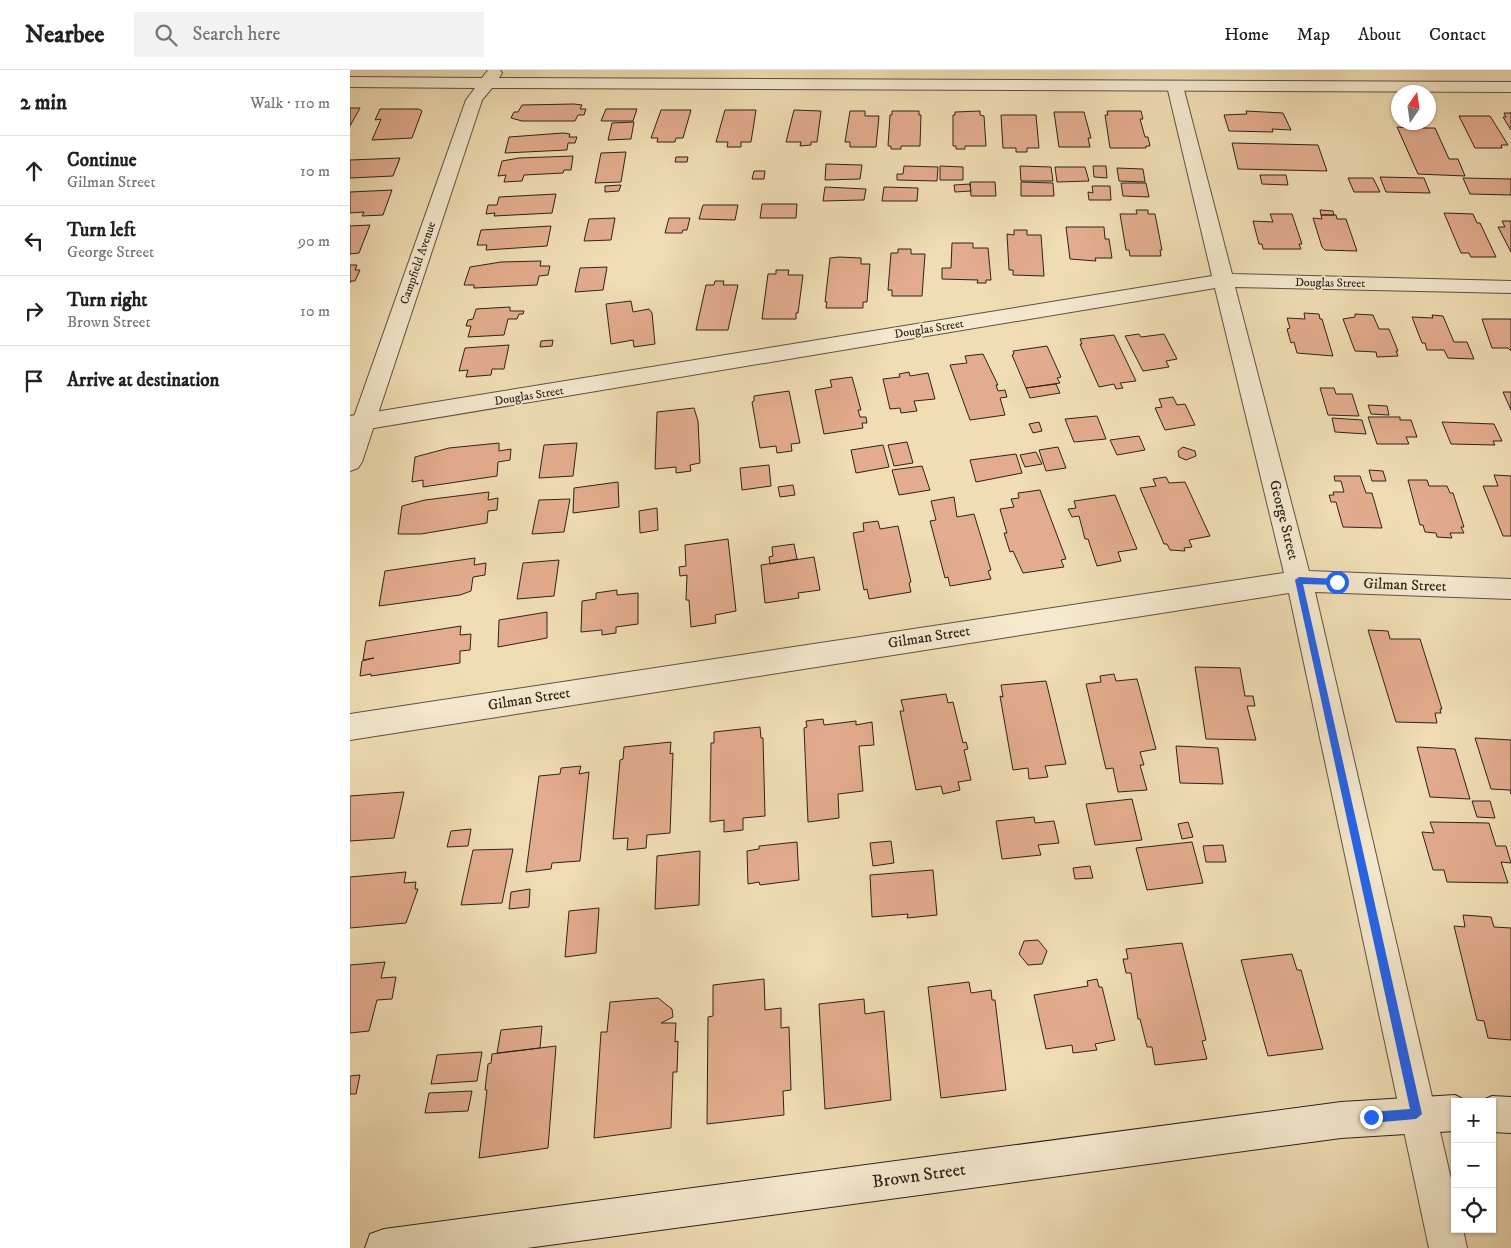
<!DOCTYPE html>
<meta charset="utf-8">
<style>
body{margin:0;font-family:"IM FELL DW Pica",serif;background:#f2f2f2;color:#202124}
.controls{position:absolute;right:15px;bottom:15px;display:grid;overflow:hidden;border-radius:0px;box-shadow:0 1px 4px #0004}
.controls button{width:45px;height:45px;display:grid;place-items:center;padding:0;border:0;border-bottom:1px solid #e0e0e0;background:#fff;color:#202124;font:25px sans-serif}
.compass{position:absolute;left:1041px;top:15px;width:45px;height:45px;border-radius:50%;background:#fff;box-shadow:0 1px 4px #0004;rotate:13deg}
.stop{position:absolute;width:15px;height:15px;margin:-11px;border:4px solid #2563eb;border-radius:50%;background:#fff}
.stop.end{background:#2563eb;border-color:#fff;box-shadow:0 1px 5px #0008}
.list{margin:0;padding:0;list-style:none}
h2{display:flex;justify-content:space-between;align-items:center;height:65px;margin:0;padding:0 20px;font-size:21px}
h2 small{font-size:16px;font-weight:400;color:#757577}
.list li{display:grid;grid-template-columns:32px 1fr auto;gap:15px;align-items:center;box-sizing:border-box;height:70px;padding:0 20px;border-top:1px solid #e0e0e0}
.list b{display:block;font-size:19px;white-space:nowrap}
.list p{margin:0;font-size:16px;white-space:nowrap;color:#757577}
.list em{font-size:16px;font-style:normal;color:#757577}
.icon{flex:none;width:28px;height:28px;fill:none;stroke:currentColor;stroke-width:2;stroke-linecap:round;stroke-linejoin:round}
.map{position:relative;flex:none;width:1161px;height:1178px;overflow:hidden}
header{display:flex;align-items:center;gap:30px;box-sizing:border-box;height:70px;padding:0 25px;background:#fff;border-bottom:1px solid #e0e0e0}
header strong{font-size:24px}
nav{display:flex;gap:28px;margin-inline-start:auto;font-size:18px}
.search{width:350px;height:45px;background:#f2f2f2;display:flex;align-items:center;gap:12px;box-sizing:border-box;padding:0 18px;border-radius:0px;color:#757577;font-size:19px}
main{display:flex}
aside{flex:1;background:#fff}
.map>svg:first-child{display:block}
</style>
<header>
<strong>Nearbee</strong>
<div class="search"><svg class="icon" aria-label="search" viewBox="0 0 24 24"><circle cx="10" cy="10" r="6"/><path d="M15 15l6 6"/></svg>Search here</div>
<nav><a>Home</a><a>Map</a><a>About</a><a>Contact</a></nav>
</header>
<main>
<aside>
<h2>2 min<small>Walk · 110 m</small></h2>
<ul class="list">
<li><svg class="icon" aria-label="ahead" viewBox="0 0 24 24"><path d="M12 20V5M6 11l6-6 6 6"/></svg><div><b>Continue</b><p>Gilman Street</p></div><em>10 m</em></li>
<li><svg class="icon" aria-label="left" viewBox="0 0 24 24"><path d="M17 20v-9H6M10 6l-5 5 5 5"/></svg><div><b>Turn left</b><p>George Street</p></div><em>90 m</em></li>
<li><svg class="icon" aria-label="right" viewBox="0 0 24 24"><path d="M7 20v-9h11M14 6l5 5-5 5"/></svg><div><b>Turn right</b><p>Brown Street</p></div><em>10 m</em></li>
<li><svg class="icon" aria-label="arrive" viewBox="0 0 24 24"><path d="M6 21V4h12l-3 4 3 4H6"/></svg><div><b>Arrive at destination</b></div></li>
</ul>
</aside>
<div class="map">
<svg width="1161" height="1178" viewBox="0 0 1161 1178">
<rect width="100%" height="100%" fill="#f0ddb4"/>
<filter id="stains"><feTurbulence type="fractalNoise" baseFrequency=".004" numOctaves="4"/><feColorMatrix values="0 0 0 0 .2 0 0 0 0 .09 0 0 0 0 .02 0 0 0 .5 -.17"/></filter>
<radialGradient id="worn" r=".72"><stop offset=".6" stop-color="#630" stop-opacity="0"/><stop offset="1" stop-color="#630" stop-opacity=".3"/></radialGradient>
<path fill="#e3ac8e" stroke="#2c241a" d="M172 35 224 34 232 35 230 39H236L234 45H228L225 51H172L161 48 164 42H168Z
M0 38H10L0 56Z
M30 39H69L72 41 62 68 22 70 31 49 25 50Z
M256 39H287L283 51H251Z
M311 40H341L333 68H326L325 72H307L308 68H301Z
M375 40H406L401 72H391V77H377L378 72H366Z
M444 40 471 41 467 72H461V75L450 76 451 72H436Z
M500 41H515V46H529L526 77H500V72H495Z
M542 41H569V45H571L570 76H551V79H541V76H538L540 45H542Z
M630 41V45L634 46 636 76H615V79H606V76H603V45H605V42Z
M757 41H791L793 49H790L795 67H798L800 76H796V78H760L755 45H758Z
M896 41 933 43 941 60 922 59 923 62 879 61 874 45 897 44Z
M704 42H734L741 68H738L740 77H709Z
M1154 43H1161V60L1153 47H1156Z
M651 45H686L689 78H677V82H666V78H653Z
M1109 46H1140L1158 75H1151L1152 78H1125Z
M284 52 281 69 258 70 262 53Z
M1058 52H1069L1072 58H1085L1099 89H1108L1115 106 1068 104 1047 57 1060 58Z
M213 63 220 64 219 67H227L225 73H218L217 80 155 83 159 67Z
M882 73 968 75 977 101 888 99Z
M276 82 271 112 245 113 251 83Z
M223 86 221 100H214L213 103 174 105 172 111 154 112 156 105 148 106 152 91 169 88Z
M326 87H338L337 92H325Z
M50 88 43 106 0 108V90Z
M476 94 512 95 510 109 475 110Z
M554 96 588 97 587 111 547 110V104H553Z
M590 96 613 97V110H590Z
M670 96 701 97 703 111H671Z
M743 96H756L757 108 744 107Z
M705 97H735L739 111 707 112Z
M767 98 793 99 795 112 769 111Z
M404 101H415L414 109H402Z
M910 105H936L938 115 912 114Z
M1030 107 1074 108 1080 123 1036 122Z
M998 108H1023L1030 122H1004Z
M1113 108 1161 109V125L1120 124Z
M620 112H645L646 126H621Z
M671 112 703 113 704 126H671Z
M771 113H796L799 127 773 126Z
M620 114 621 121 605 122 604 115Z
M271 115 269 121 255 122V116Z
M742 116H760L761 130H739L738 122 743 123Z
M475 117 516 119 514 130 473 131Z
M534 117 568 118 567 131H532Z
M42 120 33 145 12 146 14 142 0 143V122Z
M206 124 202 143 144 146 145 143 136 144 138 135H147L149 127Z
M412 134H447L446 148H410Z
M353 135H388L385 150 349 149Z
M786 140H798V144H805L812 180H810L811 186H780L779 180H776L770 144H787Z
M970 140 983 141 984 145H971Z
M1094 143 1123 144 1127 153H1130L1146 187H1121L1119 183H1111Z
M920 144H942L952 174H949L951 179H913L912 174H909L903 151 923 152Z
M971 145H986L987 149H996L1007 181 975 180 972 177 963 148 972 149Z
M265 148 261 170 234 171 239 149Z
M319 148H340L337 160H333L332 163H315Z
M1152 151H1161V182L1148 157H1155Z
M20 155 9 183 0 184V156Z
M201 156 197 176 136 180 137 175H127L131 160Z
M716 157H754L755 169H759L762 188H745L746 191 720 189Z
M664 160H677V165H691L694 206 663 205V200H659L657 164 664 165Z
M602 173H623V178H638L641 210H636V213H627L628 210 592 209V198H601Z
M548 179H561V184H575L572 226H542V220H538L541 183H548Z
M489 187 511 188V194H520L517 232H513V238H476L477 232H475L480 188Z
M191 191 190 196H200L198 205 189 206 187 215 124 218V215H114L120 197 151 192Z
M0 195H7L5 200H10L5 211H1L0 213Z
M257 197 253 220 225 222 230 198Z
M426 200H439L438 205H453L448 243H446V249H412L418 204H426Z
M365 211H374L373 215H388L378 260H346L356 215H364Z
M281 231 283 242 299 239 302 243 305 274 284 277 283 270 261 274 256 234Z
M160 237V241H174L173 244H169L167 249H158L154 265 118 267 121 256H116L118 250 123 249 126 239Z
M954 243 969 244 970 249H972L983 286 947 283 944 272 941 273 937 259 940 258 937 248 955 249Z
M1005 244 1023 245 1029 259H1039L1048 281H1046L1048 286 1027 287 1026 282 1005 281 993 249 1005 247Z
M1082 245 1093 246 1104 272H1117L1124 289 1098 288 1094 280H1077L1075 273H1072L1062 247 1083 248Z
M1132 249H1161V281L1158 278H1142Z
M789 264 791 267 814 264 827 289 816 291 819 297 793 301 775 266Z
M764 265 786 311 770 313 773 318 766 319 764 314 749 317 730 274H732L730 269Z
M203 270 202 276 190 277 191 271Z
M159 275 154 299H142L141 305 116 307 118 300 109 301 115 278Z
M697 276 711 307 707 308 710 313 676 318 662 285 664 284 663 281Z
M633 284 648 315H646L648 321 655 320 657 327 650 328 655 345 620 350 600 295 617 293 615 286Z
M559 302 560 306 578 303 585 329 564 331 567 341 551 343 550 338 540 339 533 309 550 307 549 304Z
M502 307 511 340H508L510 347H516L517 353H512L513 358 474 364 465 320 482 317 480 310Z
M706 314 710 323 680 328 676 318Z
M970 318H984L986 324H1002L1009 346 978 345Z
M439 321 450 373 441 374 442 381 427 383 426 376 410 378 402 332 404 331V326Z
M1153 322H1161V340Z
M823 327 827 335 835 334 845 355 815 360 805 338 812 337 809 329Z
M1018 335 1037 336 1039 345 1021 344Z
M344 338 348 351 350 393 340 395 341 401 326 403V397L305 399 307 342Z
M747 346 756 369 724 372 715 349Z
M1018 347H1050V350H1061L1067 367H1056L1059 374H1027Z
M982 348 1012 350 1016 364 985 362Z
M689 352 692 361 683 363 679 354Z
M1092 352 1144 354 1152 371H1143L1145 375 1101 374Z
M789 366 795 380 767 385 760 370Z
M557 372 563 393 544 396 538 375Z
M149 373V381L161 379 160 390 148 392 147 406 73 417V410L62 412 65 387 99 378Z
M227 373 223 406 189 408 194 375Z
M533 375 539 397 506 403 501 380Z
M708 377 716 398 696 401 689 380Z
M833 377 845 381 846 386 836 390 829 387 828 381Z
M686 382 692 394 675 397 670 385Z
M666 384 672 403 626 412 620 390Z
M419 395 421 416 392 420 390 398Z
M572 396 580 420 549 425 542 400Z
M1019 400 1033 401 1036 411H1022Z
M1144 405 1161 406V466H1153L1133 416H1148Z
M984 406H1010L1016 423H1022L1032 458 993 457 986 432H981L979 425H984L983 422H994L991 411H985Z
M816 407 819 413 835 412 860 466 839 470 842 477 834 478 835 481 820 480 817 474H814L790 418 806 416 803 409Z
M1058 410H1077L1079 416H1097L1100 423H1103L1114 457H1111L1114 463H1100L1102 468 1087 467 1086 463 1075 462 1073 455H1070Z
M268 412 269 437 223 443 224 418Z
M443 415 445 425 430 427 428 417Z
M690 420 716 489 711 490 714 497 673 503 663 481 660 482 654 463H657L650 439 664 437 661 429 669 428 668 423Z
M139 422 138 430 148 428 147 440 138 441 137 453 71 464H48L52 436 75 430Z
M765 425 787 479 768 482 771 491 747 496 738 469H735L729 446 722 447 718 439 726 438 724 431Z
M604 427 607 447 624 444 641 500 638 501 641 509 600 516 598 507 595 508 580 451 586 450 581 431Z
M220 429 214 462 182 464 189 430Z
M307 438 308 460 290 463 289 441Z
M528 451 530 459 548 456 561 512 559 513 561 522 519 529 517 519 514 520 503 463 514 461 513 453Z
M378 469 386 541 365 545 366 553 341 557 339 530H336L337 505 330 506 329 497 336 496 335 475Z
M444 474 447 489 420 494 419 487 423 486 422 477Z
M464 487 470 520 448 523 449 528 415 533 411 495Z
M125 488 124 495 136 493 135 505 123 507 121 521 110 525 29 536 35 501Z
M209 490 204 526 167 529 173 493Z
M267 520V525L288 523V554L266 557V563L252 565V560L231 562 232 531 246 529V523Z
M197 542V568L148 577 149 550Z
M111 556 110 565 121 564 120 580 110 581V593L21 606V604L10 606 12 591 24 588 13 590 16 571Z
M1018 560 1038 561 1040 569H1070L1092 639H1090L1091 643H1085L1087 653 1046 652Z
M845 597 890 598 895 626H903L905 636H897L906 670 856 669Z
M764 604 766 611 787 609 806 679 790 682 794 695H790L797 720 768 722 763 698 756 699 736 614 751 612 750 606Z
M696 611 716 694 695 696 698 707 679 709 678 698 663 700 650 626 653 627 651 615Z
M596 624 598 633 603 632 613 673 616 672 618 679 614 680 621 710 608 712 610 720 593 724 591 716 566 720 550 641H554L551 630Z
M473 649 474 655 506 651V655L522 652 524 675 509 676 513 721 488 724 489 748 458 752 454 658 457 657 456 651Z
M410 657 411 668H413L415 746 393 748V760L374 762V750L360 752 361 673H364V662Z
M1125 668 1161 670V724L1160 720 1141 719Z
M321 672 320 684 323 683 320 763 297 765 296 778 277 780 278 768 263 769 270 690 273 689 274 677Z
M826 676 868 678 873 714 830 713Z
M1067 677 1105 679 1120 729 1080 727Z
M231 696 229 704 239 702 230 791 202 793 201 799 176 802 189 706 210 704 211 698Z
M54 722 44 768 0 771V726Z
M782 729 792 770 745 775 736 734Z
M1122 731H1140L1145 748 1127 747Z
M684 747 685 753 704 751 709 773 688 775 691 785 652 789 646 751Z
M838 752 843 767 832 769 828 754Z
M1080 752 1139 753 1146 776H1156L1161 793 1151 792 1158 813 1097 812 1094 800H1083L1072 762 1084 763Z
M121 759 118 776 97 777 101 761Z
M541 771 544 793 523 796 520 773Z
M447 772 449 810 410 815 409 812 398 814 397 781 409 779V776Z
M842 772 853 813 797 820 786 778Z
M873 775 876 792H856L853 776Z
M163 779 152 833 111 835 123 780Z
M350 781 349 835 305 839 307 786Z
M740 796 743 808 725 809 723 798Z
M583 800 587 845 557 848 558 844 522 847 520 805Z
M56 802 54 813 66 812 65 819H68L56 853 0 858V807Z
M180 819 179 837 159 839 161 822Z
M249 838 246 883 215 887 219 841Z
M1113 845 1141 847 1144 857 1161 858V970L1138 968 1134 951 1127 950 1104 856 1115 857Z
M688 870 697 881 692 894 678 895 669 884 674 871Z
M832 873 856 970 852 971 857 989 805 995 802 977H797L790 949H788L781 903H776L773 889H778L776 879Z
M942 884 947 900H951L973 979 918 986 891 890Z
M35 892 31 908 46 907 42 929 27 930 19 961 0 963V895Z
M414 909 415 940 431 938V958L439 957 441 1020 433 1021 434 1045 357 1054 358 947 363 946V915Z
M747 909 749 917H752L765 970 745 974 747 980 723 983 722 975 696 979 684 925 738 916 737 911Z
M619 912 621 923 641 920 642 930H645L656 1020 591 1028 578 917Z
M308 928 322 939 323 947 311 953H326L325 972 328 971 327 1002H323L321 1058 244 1068 251 962H257L260 932Z
M514 929 515 944 534 941 541 1030 475 1039 469 934Z
M192 956 190 978 147 983 151 960Z
M206 976 198 1078 129 1088 137 1020H135L138 994 141 993 142 984Z
M132 982 127 1011 81 1014 87 985Z
M10 1005 6 1024H0V1006Z
M122 1021 118 1041 75 1043 79 1023Z"/>
<g fill="none" stroke-linecap="round" stroke-linejoin="round">
<g stroke="#5d5240" stroke-width="2">
<path id="minor" d="M825 11 831 12 833 16 882 204 1161 211V223L885 217 959 501 1161 509V529L965 522 1105 1126V1159H1113L1117 1178H1079L939 523 0 670V644L934 503 865 218 0 362V346L862 206 817 16 819 12Z"/>
</g>
<g stroke="#5d5240" stroke-width="2">
<path id="tertiary" d="M138 0H150L152 3 149 8 1161 12V22L142 18 132 30 12 392 8 398 0 401V358L116 30 125 18 0 17V7L132 8Z"/>
</g>
<g stroke="#2c241a" stroke-width="2">
<path id="secondary" d="M1105 1025 1118 1032H1105V1061L991 1068 177 1178H15L20 1164 34 1159 991 1032Z
M1142 1026 1161 1027V1063L1142 1062V1032H1129Z"/>
</g>
<use href="#minor" fill="#f5e9ce" fill-rule="evenodd"/>
<use href="#tertiary" fill="#f5e9ce" fill-rule="evenodd"/>
<use href="#secondary" fill="#f5e9ce" fill-rule="evenodd"/>
</g>
<path fill="#2563eb" d="M949 507 987 509 991 512 987 515 953 514 1072 1044 1066 1049 1021 1053 1016 1047 1021 1042 1060 1039 945 510Z"/>
<g text-anchor="middle" dominant-baseline="central" stroke-width="4" stroke-linejoin="round" paint-order="stroke">
<g font-size="12" fill="#2c241a" stroke="#f5e9ce">
<text transform="translate(68 193) rotate(-71)">Campfield Avenue</text>
<text transform="translate(980 213) rotate(1)">Douglas Street</text>
<text transform="translate(579 259) rotate(-9)">Douglas Street</text>
<text transform="translate(179 326) rotate(-9)">Douglas Street</text>
</g>
<g font-size="15" fill="#2c241a" stroke="#f5e9ce">
<text transform="translate(934 450) rotate(76)">George Street</text>
<text transform="translate(1055 515) rotate(2)">Gilman Street</text>
<text transform="translate(579 567) rotate(-9)">Gilman Street</text>
<text transform="translate(179 629) rotate(-9)">Gilman Street</text>
</g>
<g font-size="18" fill="#2c241a" stroke="#f5e9ce">
<text transform="translate(569 1106) rotate(-8)">Brown Street</text>
</g>
</g>
<rect width="100%" height="100%" filter="url(#stains)"/>
<rect width="100%" height="100%" fill="url(#worn)"/>
</svg>
<div class="controls">
<button>+</button>
<button>−</button>
<button><svg class="icon" aria-label="locate" viewBox="0 0 24 24"><circle cx="12" cy="12" r="6"/><path d="M12 2v4M12 18v4M2 12h4M18 12h4"/></svg></button>
</div>
<svg class="compass" viewBox="-18 -18 36 36"><path d="M0-13l5 13h-10z" fill="#e53935"/><path d="M0 13l5-13h-10z" fill="#757577"/></svg>
<div class="stop" style="left:987px;top:512px"></div>
<div class="stop end" style="left:1021px;top:1047px"></div>
</div>
</main>
